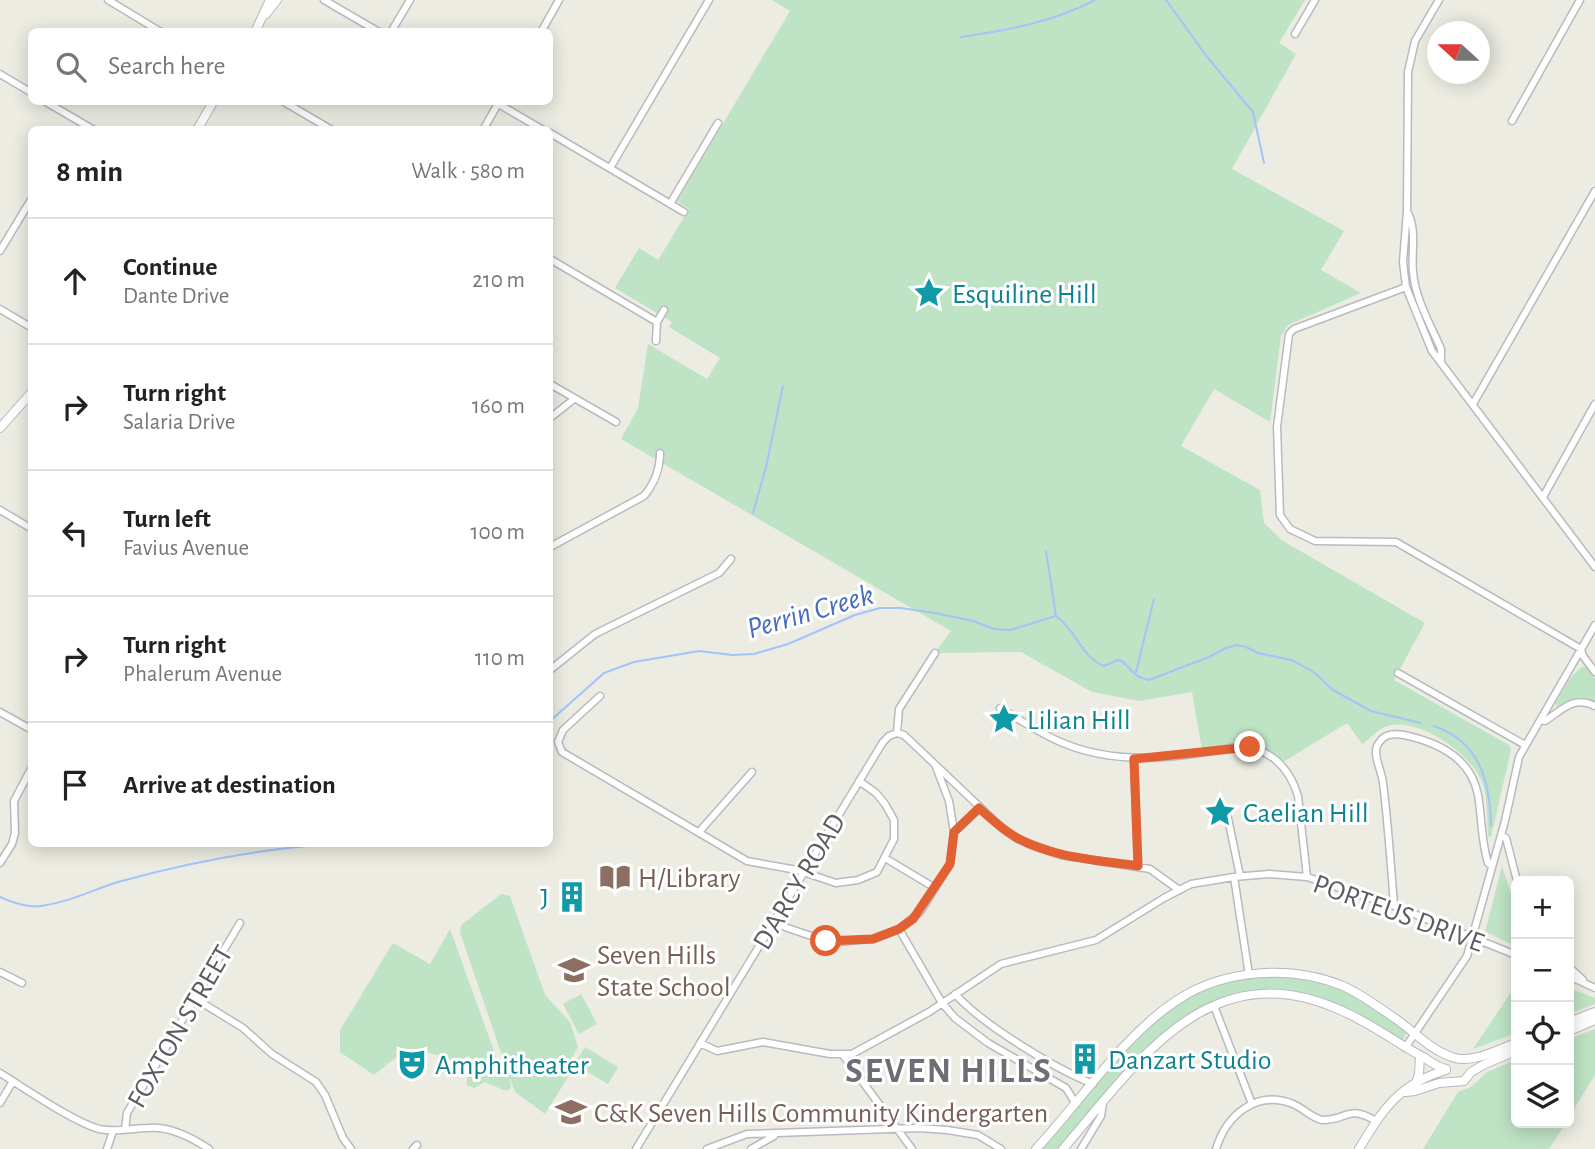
<!DOCTYPE html>
<meta charset="utf-8">
<style>
body{margin:0;font-family:"Alegreya Sans",sans-serif;background:#f2f2f2;color:#222}
.controls{position:absolute;right:21px;bottom:21px;display:grid;overflow:hidden;border-radius:10px;box-shadow:0 4px 18px #0003}
.controls button{width:63px;height:63px;display:grid;place-items:center;padding:0;border:0;border-bottom:2px solid #e0e0e0;background:#fff;color:#222;font:35px sans-serif}
.compass{position:absolute;left:1427px;top:21px;width:63px;height:63px;border-radius:50%;background:#fff;box-shadow:0 4px 18px #0003;rotate:291deg}
.stop{position:absolute;width:21px;height:21px;margin:-16px;border:5px solid #e26032;border-radius:50%;background:#fff}
.stop.end{background:#e26032;border-color:#fff;box-shadow:0 2px 7px #0008}
.list{margin:0;padding:0;list-style:none}
h2{display:flex;justify-content:space-between;align-items:center;height:91px;margin:0;padding:0 28px;font-size:30px}
h2 small{font-size:23px;font-weight:400;color:#767676}
.list li{display:grid;grid-template-columns:46px 1fr auto;gap:21px;align-items:center;box-sizing:border-box;height:126px;padding:0 28px;border-top:2px solid #e0e0e0}
.list b{display:block;font-size:26px;white-space:nowrap}
.list p{margin:0;font-size:23px;white-space:nowrap;color:#767676}
.list em{font-size:23px;font-style:normal;color:#767676}
.icon{flex:none;width:38px;height:38px;fill:none;stroke:currentColor;stroke-width:2;stroke-linecap:round;stroke-linejoin:round}
.map{position:relative;flex:none;width:1595px;height:1149px;overflow:hidden}
.search{position:absolute;background:#fff;box-shadow:0 4px 18px #0003;left:28px;top:28px;width:525px;height:77px;display:flex;align-items:center;gap:18px;box-sizing:border-box;padding:0 24px;border-radius:10px;color:#767676;font-size:26px}
.panel{position:absolute;background:#fff;box-shadow:0 4px 18px #0003;left:28px;top:126px;width:525px;height:721px;border-radius:10px}
.map>svg:first-child{display:block}
.green{fill:#bfe3c5}
.lines{fill:none;stroke-linecap:round;stroke-linejoin:round}
.stream{stroke:#a3c4fb;stroke-width:2}
.street-casing{stroke:#b9bac0;stroke-width:9}
.secondary-casing{stroke:#b7b9c0;stroke-width:10}
.street{stroke:#fff;stroke-width:6}
.secondary{stroke:#fff;stroke-width:8}
.route{stroke:#e26032;stroke-width:9}
.labels{text-anchor:middle;stroke-width:6;stroke-linejoin:round;paint-order:stroke}
.culture-label{font-size:28px;fill:#0d838f;stroke:#fff;text-anchor:start}
.education-label{font-size:28px;fill:#785e54;stroke:#fff;text-anchor:start}
.street-label{font-size:28px;fill:#5a5c62;stroke:#fff}
.water-label{font-size:30px;font-style:italic;fill:#476bbd;stroke:#fff}
.district-label{font-size:35px;font-weight:bold;letter-spacing:2px;fill:#6b6e74;stroke:#fff}
</style>
<div class="map">
<svg width="1595" height="1149" viewBox="0 0 1595 1149">
<rect width="100%" height="100%" fill="#ecece2"/>
<path class="green" d="M772 0H1305L1279 43 1296 54 1232 169 1344 231 1321 270 1361 293 1288 325 1281 336 1270 422 1214 389 1181 446 1260 490 1264 523 1283 541 1425 623 1394 680 1509 745 1511 750 1491 837 1488 836C1487 819 1488 798 1482 782 1471 754 1419 717 1388 726 1378 728 1371 739 1362 744L1347 723 1283 762C1246 736 1244 741 1202 750L1192 692 1139 701 1092 692 1021 652 935 653 951 631 621 439 638 408 648 344 707 379 720 358 669 327 672 322 615 288 639 248 658 260 689 209 677 201 790 11Z
M1582 667H1588L1595 679V702L1580 697 1558 707 1555 704C1562 692 1570 675 1582 667Z
M1502 866 1516 909V946L1485 932Z
M501 894 510 896 545 995 570 1022 578 1047 571 1059 573 1069 545 1114 515 1092 510 1078 511 1088 506 1091 485 1082 474 1088 467 1085V1075L474 1061 468 1056 453 1063C437 1051 410 1047 393 1060 386 1064 381 1070 374 1075L340 1052V1030L393 943 430 964 450 929 499 1065 509 1076 460 932 461 925Z
M1271 976 1315 980 1350 992 1408 1031 1402 1041 1340 1006 1302 994 1291 992 1206 1006 1180 1020 1147 1049 1060 1149H1039L1147 1025 1182 999 1225 981Z
M1516 985V1033L1473 1049Z
M1569 988 1595 998V1004L1569 1014Z
M581 994 597 1024 579 1034 563 1004Z
M1595 1029V1075L1569 1117V1039Z
M585 1047 618 1067 608 1084 574 1064Z
M1516 1060V1123H1566L1549 1149H1423L1458 1092 1471 1087 1487 1072Z"/>
<g class="lines">
<path class="stream" d="M1166 0 1208 58 1253 112 1264 163
M961 37C1008 30 1053 22 1095 0
M753 513 766 467 783 386
M1046 551 1056 616
M1136 672 1154 599
M550 721 604 673 634 662 699 651 732 655 754 654 788 644 855 615 880 608H901L935 613 973 621 994 629 1010 630 1056 616C1077 631 1081 657 1104 666L1118 660 1122 661 1137 676 1149 680 1209 657 1226 648 1237 645 1246 647 1258 653 1292 660 1315 673 1333 690 1371 711 1421 723
M1434 726C1480 742 1490 781 1491 826
M0 897C13 903 28 908 41 906 70 902 92 890 118 882 187 863 260 849 330 844"/>
<defs>
<path id="street" d="M108 0 161 32
M324 0 379 32
M1439 0 1415 41 1408 72 1407 211 1403 262 1406 287 1432 351 1595 567
M391 32 410 0
M541 32 559 0
M1295 34 1315 0
M0 74 32 93
M46 102 94 130
M284 102 332 130
M495 102 543 130
M1512 121 1580 0
M483 130 499 102
M550 133 684 212
M610 168 709 0
M670 204 718 123
M1408 213C1417 231 1411 252 1413 272 1415 298 1431 326 1441 349V360
M0 251 32 198
M550 259 657 322
M1406 287 1294 329 1289 334 1277 427 1280 515 1290 529 1315 541 1396 542 1581 649 1583 656 1595 672
M0 309 32 328
M656 341 657 322 664 310
M550 384 616 422
M1473 404 1595 191
M550 418 574 399
M1543 497 1595 404
M0 510 32 529
M550 547 644 496C654 484 660 468 660 453
M550 670 595 634 719 573 731 559
M1398 673 1525 745
M600 696 563 730 558 742 562 752 747 861 797 870 836 883 858 880 877 872 894 839V820L885 804 876 793 859 781
M1000 708C1018 719 1037 731 1056 740 1114 767 1176 758 1236 747 1268 746 1289 766 1298 796L1307 877
M0 712 32 730
M1541 720 1545 721C1562 710 1574 695 1595 706
M897 733 904 735 1002 828 1020 840 1061 855 1150 869 1179 890
M897 733 899 709 935 653
M1134 759 1138 866
M936 767 949 801 954 832
M1226 809 1240 876
M699 832 752 772
M1501 835 1506 838 1517 881
M885 858 935 888
M0 863 12 844 15 833 14 801 32 767
M1234 877 1249 975
M1394 906C1391 865 1388 823 1383 783 1382 772 1373 756 1377 746 1383 734 1392 733 1404 735 1437 742 1471 757 1478 795 1482 818 1481 841 1488 863L1492 866
M773 923 826 941 836 942 873 939 899 929 920 912 950 864 954 832 980 808
M899 929 942 1003 955 1018 988 1043 1066 1088 1076 1104
M1569 967 1583 980
M0 972 22 983
M1569 976 1595 988
M955 994C983 1025 1054 1068 1093 1084
M196 999 243 1028 272 1054 316 1082 325 1095 343 1138 351 1149
M1214 1006 1252 1104
M700 1043 717 1051 763 1042 830 1054H852L929 1012 1001 964 1096 940 1164 898 1191 884 1234 877 1269 874 1307 877 1394 906 1516 955
M1405 1048 1467 956 1505 821 1519 757 1595 625
M843 1055 912 1149
M0 1073C26 1089 72 1121 99 1129 116 1133 132 1128 148 1128 170 1126 191 1137 209 1149
M0 1103 13 1081
M125 1130 127 1113 240 923
M107 1149 113 1131
M413 1149 417 1145
M636 1149 883 742 889 736 897 733
M707 1149 747 1134 918 1128 947 1130 978 1135 1001 1149
M751 1149 774 1136
M1081 1149 1101 1116 1103 1103
M1216 1149C1226 1116 1256 1089 1293 1104 1303 1108 1310 1117 1322 1120 1349 1120 1347 1104 1376 1121"/>
<path id="secondary" d="M266 14 277 0
M255 32 270 0
M197 130 213 102
M0 428 32 392
M1569 1022 1595 1012
M1569 1031 1595 1020
M1416 1084 1419 1074 1420 1056
M1406 1092 1415 1091 1439 1083 1464 1081 1471 1072 1485 1064 1516 1051
M1036 1149C1080 1102 1125 1033 1179 999 1225 969 1292 965 1343 986 1361 994 1377 1006 1393 1017 1413 1030 1432 1052 1455 1058 1474 1063 1499 1049 1516 1043
M1063 1149C1137 1063 1209 951 1340 1010 1369 1022 1395 1042 1423 1057 1431 1062 1437 1067 1446 1069
M1359 1149C1383 1109 1399 1084 1446 1070"/>
</defs>
<use href="#street" class="street-casing"/>
<use href="#secondary" class="secondary-casing"/>
<use href="#street" class="street"/>
<use href="#secondary" class="secondary"/>
</g>
<g class="lines">
<path class="route" d="M826 941 873 939 899 929 913 919 950 864 954 832 979 808C991 819 1003 830 1017 838 1053 858 1098 860 1138 866L1134 759 1250 747"/>
</g>
<defs>
<symbol id="sight-bare" viewBox="-9 -9 18 18"><path d="M0-6L1.8-2.2L6-1.7L2.9 1.2L3.7 5.4L0 3.3L-3.7 5.4L-2.9 1.2L-6-1.7L-1.8-2.2Z" fill="#0f9aa8" stroke="#fff" stroke-width="2.5" paint-order="stroke"/></symbol>
<symbol id="library-bare" viewBox="-9 -9 18 18"><path d="M-6-4Q-3-5.5-.7-3.5V5Q-3 3-6 4ZM6-4Q3-5.5 .7-3.5V5Q3 3 6 4Z" fill="#8d6e63" stroke="#fff" stroke-width="2.5" paint-order="stroke"/></symbol>
<symbol id="building-bare" viewBox="-9 -9 18 18"><path d="M-4-6H4V6H1V3H-1V6H-4ZM-2.5-4.3h1.7v1.8h-1.7ZM.8-4.3h1.7v1.8H.8ZM-2.5-1h1.7V.8h-1.7ZM.8-1h1.7V.8H.8Z" fill="#0f9aa8" stroke="#fff" stroke-width="2.5" paint-order="stroke"/></symbol>
<symbol id="school-bare" viewBox="-9 -9 18 18"><path d="M0-5L7-2L0 1L-7-2ZM-4 1L0 2.5L4 1V4Q0 6-4 4Z" fill="#8d6e63" stroke="#fff" stroke-width="2.5" paint-order="stroke"/></symbol>
<symbol id="theatre-bare" viewBox="-9 -9 18 18"><path d="M-5-5.5Q0-4 5-5.5V0Q5 5 0 6Q-5 5-5 0ZM-3.3-2.5H-1v1.5H-3.3ZM1-2.5H3.3v1.5H1ZM-2.8 1Q0 5.5 2.8 1Z" fill="#0f9aa8" stroke="#fff" stroke-width="2.5" paint-order="stroke"/></symbol>
</defs>
<g fill-rule="evenodd">
<use href="#sight-bare" x="907" y="271" width="44" height="44"/>
<use href="#sight-bare" x="982" y="697" width="44" height="44"/>
<use href="#sight-bare" x="1198" y="790" width="44" height="44"/>
<use href="#library-bare" x="593" y="855" width="44" height="44"/>
<use href="#building-bare" x="550" y="875" width="44" height="44"/>
<use href="#school-bare" x="552" y="948" width="44" height="44"/>
<use href="#building-bare" x="1063" y="1037" width="44" height="44"/>
<use href="#theatre-bare" x="390" y="1042" width="44" height="44"/>
<use href="#school-bare" x="549" y="1090" width="44" height="44"/>
</g>
<g class="labels">
<g class="culture-label">
<text x="952" y="303">Esquiline Hill</text>
<text x="1027" y="729">Lilian Hill</text>
<text x="1243" y="822">Caelian Hill</text>
<text x="549" y="907" text-anchor="end">J</text>
<text x="1108" y="1069">Danzart Studio</text>
<text x="435" y="1074">Amphitheater</text>
</g>
<g class="education-label">
<text x="638" y="887">H/Library</text>
<text x="597" y="964">Seven Hills<tspan x="597" dy="32">State School</tspan></text>
<text x="594" y="1122">C&amp;K Seven Hills Community Kindergarten</text>
</g>
<g class="street-label">
<text transform="translate(798 881) rotate(-59)" y="10">D'ARCY ROAD</text>
<text transform="translate(1399 912) rotate(20)" y="10">PORTEUS DRIVE</text>
<text transform="translate(179 1026) rotate(-60)" y="10">FOXTON STREET</text>
</g>
<g class="water-label">
<text transform="translate(810 611) rotate(-16)" y="10">Perrin Creek</text>
</g>
<g class="district-label">
<text x="949" y="1082">SEVEN HILLS</text>
</g>
</g>
</svg>
<div class="controls">
<button>+</button>
<button>−</button>
<button><svg class="icon" aria-label="locate" viewBox="0 0 24 24"><circle cx="12" cy="12" r="6"/><path d="M12 2v4M12 18v4M2 12h4M18 12h4"/></svg></button>
<button><svg class="icon" aria-label="layers" viewBox="0 0 24 24"><path d="M12 4l9 5-9 5-9-5zM3 14l9 5 9-5"/></svg></button>
</div>
<svg class="compass" viewBox="-18 -18 36 36"><path d="M0-13l5 13h-10z" fill="#e53935"/><path d="M0 13l5-13h-10z" fill="#767676"/></svg>
<div class="stop" style="left:826px;top:941px"></div>
<div class="stop end" style="left:1250px;top:747px"></div>
<div class="search"><svg class="icon" aria-label="search" viewBox="0 0 24 24"><circle cx="10" cy="10" r="6"/><path d="M15 15l6 6"/></svg>Search here</div>
<section class="panel">
<h2>8 min<small>Walk · 580 m</small></h2>
<ul class="list">
<li><svg class="icon" aria-label="ahead" viewBox="0 0 24 24"><path d="M12 20V5M6 11l6-6 6 6"/></svg><div><b>Continue</b><p>Dante Drive</p></div><em>210 m</em></li>
<li><svg class="icon" aria-label="right" viewBox="0 0 24 24"><path d="M7 20v-9h11M14 6l5 5-5 5"/></svg><div><b>Turn right</b><p>Salaria Drive</p></div><em>160 m</em></li>
<li><svg class="icon" aria-label="left" viewBox="0 0 24 24"><path d="M17 20v-9H6M10 6l-5 5 5 5"/></svg><div><b>Turn left</b><p>Favius Avenue</p></div><em>100 m</em></li>
<li><svg class="icon" aria-label="right" viewBox="0 0 24 24"><path d="M7 20v-9h11M14 6l5 5-5 5"/></svg><div><b>Turn right</b><p>Phalerum Avenue</p></div><em>110 m</em></li>
<li><svg class="icon" aria-label="arrive" viewBox="0 0 24 24"><path d="M6 21V4h12l-3 4 3 4H6"/></svg><div><b>Arrive at destination</b></div></li>
</ul>
</section>
</div>
